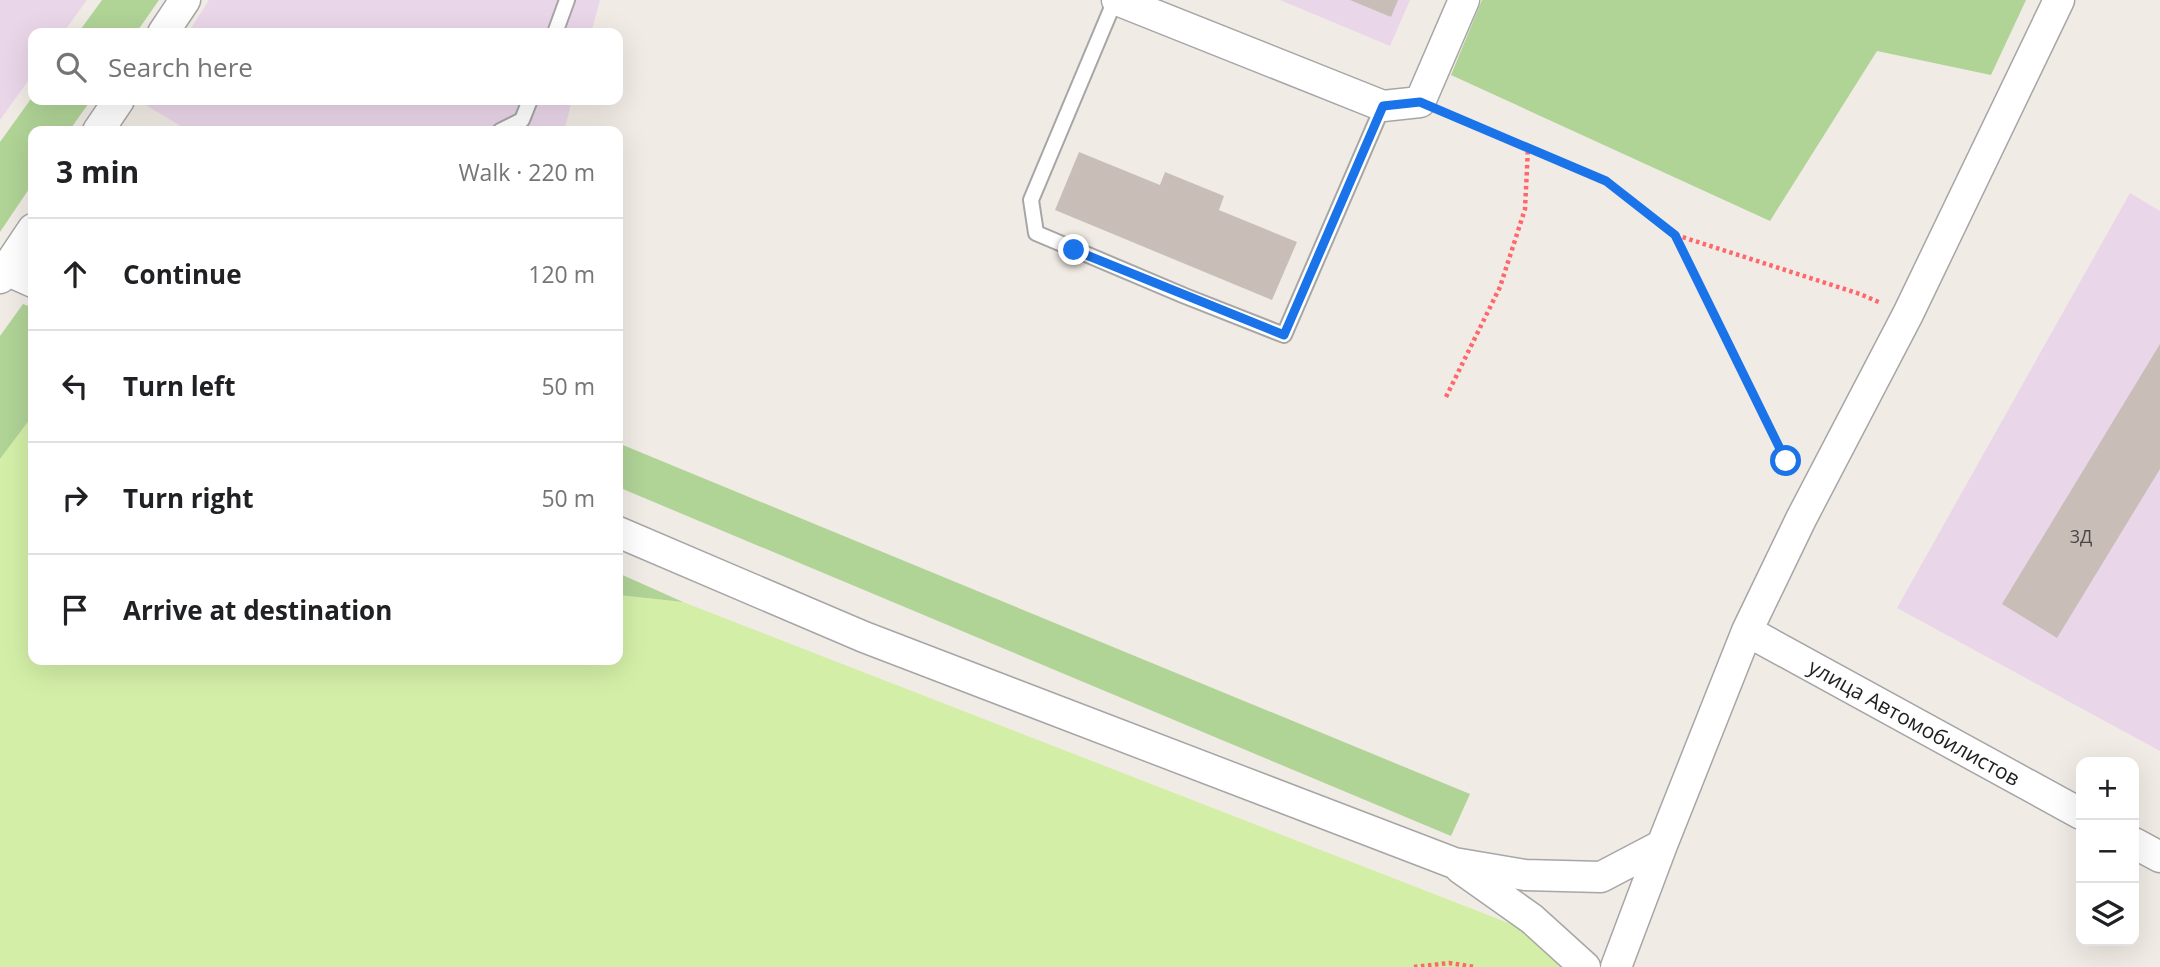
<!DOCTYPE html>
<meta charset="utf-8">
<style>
body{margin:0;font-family:"Open Sans",sans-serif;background:#f6f6f6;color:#202124}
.controls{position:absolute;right:21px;bottom:21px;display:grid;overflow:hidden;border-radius:14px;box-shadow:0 7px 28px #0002}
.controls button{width:63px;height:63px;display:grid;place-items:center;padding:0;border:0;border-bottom:2px solid #e0e0e0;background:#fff;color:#202124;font:35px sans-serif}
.stop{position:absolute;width:21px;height:21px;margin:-16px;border:5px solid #1a73e8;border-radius:50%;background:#fff}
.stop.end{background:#1a73e8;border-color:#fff;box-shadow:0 2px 7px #0008}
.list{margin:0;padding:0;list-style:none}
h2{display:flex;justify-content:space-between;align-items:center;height:91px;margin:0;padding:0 28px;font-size:30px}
h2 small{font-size:23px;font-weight:400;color:#757577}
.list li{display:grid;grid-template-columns:46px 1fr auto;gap:21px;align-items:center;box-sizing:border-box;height:112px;padding:0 28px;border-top:2px solid #e0e0e0}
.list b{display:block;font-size:26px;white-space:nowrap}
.list em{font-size:23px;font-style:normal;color:#757577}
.icon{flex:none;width:38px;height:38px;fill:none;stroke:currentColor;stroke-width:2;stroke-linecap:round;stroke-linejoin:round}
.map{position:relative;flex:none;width:2160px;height:967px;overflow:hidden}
.search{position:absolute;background:#fff;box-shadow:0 7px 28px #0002;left:28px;top:28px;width:595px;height:77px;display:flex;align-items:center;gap:18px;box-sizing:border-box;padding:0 24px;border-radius:14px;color:#757577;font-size:26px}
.panel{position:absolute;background:#fff;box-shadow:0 7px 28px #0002;left:28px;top:126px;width:595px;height:539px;border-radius:14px}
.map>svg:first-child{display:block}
.industrial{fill:#ead6e9}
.grass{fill:#d3efa7}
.forest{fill:#b0d396}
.building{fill:#c9bdb7}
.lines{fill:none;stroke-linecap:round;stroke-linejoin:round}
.lane-casing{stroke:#a6a6a6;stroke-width:18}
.street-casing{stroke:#a6a6a6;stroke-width:33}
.path{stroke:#ff676a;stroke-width:4.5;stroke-dasharray:3.5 3.5;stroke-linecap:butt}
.lane{stroke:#fff;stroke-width:14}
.street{stroke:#fff;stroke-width:30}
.route{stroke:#1a73e8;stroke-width:9}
.labels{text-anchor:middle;stroke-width:5;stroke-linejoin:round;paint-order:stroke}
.number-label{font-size:18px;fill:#4a4645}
.street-label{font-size:21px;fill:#1f1f1f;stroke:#fff}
</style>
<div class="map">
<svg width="2160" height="967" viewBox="0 0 2160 967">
<rect width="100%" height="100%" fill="#f1ebe5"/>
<path class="industrial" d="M0 0H87L63 33H33V74L0 120Z
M209 0H600L591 33H188Z
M1280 0H1410L1390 46Z
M146 100H572L564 131H189L144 104Z
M2130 193 2160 211V751L1897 608Z"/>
<path class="grass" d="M33 415V660H618V595L683 602 1586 953 1581 967H0V459Z"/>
<path class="forest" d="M102 0H159L136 33H78Z
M1482 0H2026L1991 75 1877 51 1770 221 1451 75Z
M33 96V100H91L69 131H33V183L0 232V142Z
M23 304 33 308V415L0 459V336Z
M618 443 1470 794 1451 836 618 487Z
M618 573 683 602 618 595Z"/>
<path class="building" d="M1350 0H1398L1391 17Z
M1079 152 1160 185 1165 172 1224 196 1219 210 1297 242 1272 300 1055 210Z
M2160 344V469L2057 638 2002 604Z"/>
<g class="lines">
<defs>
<path id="lane" d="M1115 0 1031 200 1036 233 1185 296 1284 335 1383 106
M555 33 567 0
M500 131 522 120 530 100"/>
<path id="street" d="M1117 0 1383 106 1420 102 1464 0
M163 33 185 0
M98 131 119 100
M6 270 33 282
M0 278 33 229
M618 532 864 637 1454 863 1525 875 1601 877 1662 845
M1747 631 2081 814
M2134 843 2160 857
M1460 868 1532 919 1585 967
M1616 967 1662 845 1747 631 1801 519 1908 314 2059 0"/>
</defs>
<use href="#lane" class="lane-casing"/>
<use href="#street" class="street-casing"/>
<path class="path" d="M1446 113 1606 181 1675 235 1786 461 1789 475
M1676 235 1860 294 1881 303
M1446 397 1500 287 1525 209 1528 148
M1414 967 1449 963 1475 967"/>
<use href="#lane" class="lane"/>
<use href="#street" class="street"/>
</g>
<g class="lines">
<path class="route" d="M1074 250 1284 335 1383 106 1420 102 1606 181 1675 235 1786 461"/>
</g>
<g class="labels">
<g class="number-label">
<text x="2081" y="543">3Д</text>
</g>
<g class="street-label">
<text transform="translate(1914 723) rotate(29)" y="7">улица Автомобилистов</text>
</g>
</g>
</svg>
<div class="controls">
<button>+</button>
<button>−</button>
<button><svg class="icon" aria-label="layers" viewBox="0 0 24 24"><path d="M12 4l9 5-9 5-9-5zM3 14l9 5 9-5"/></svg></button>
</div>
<div class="stop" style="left:1786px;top:461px"></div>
<div class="stop end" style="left:1074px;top:250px"></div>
<div class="search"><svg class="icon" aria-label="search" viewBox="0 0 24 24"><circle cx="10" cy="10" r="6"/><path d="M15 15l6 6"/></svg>Search here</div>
<section class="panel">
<h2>3 min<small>Walk · 220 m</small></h2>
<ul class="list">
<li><svg class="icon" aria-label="ahead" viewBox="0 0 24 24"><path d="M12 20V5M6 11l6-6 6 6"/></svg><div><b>Continue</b></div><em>120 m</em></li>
<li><svg class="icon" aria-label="left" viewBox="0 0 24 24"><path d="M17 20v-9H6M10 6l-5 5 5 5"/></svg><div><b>Turn left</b></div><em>50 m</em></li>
<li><svg class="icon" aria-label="right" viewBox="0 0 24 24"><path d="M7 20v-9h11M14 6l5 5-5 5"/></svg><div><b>Turn right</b></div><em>50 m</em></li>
<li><svg class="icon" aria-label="arrive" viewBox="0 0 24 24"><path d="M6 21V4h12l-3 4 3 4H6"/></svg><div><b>Arrive at destination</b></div></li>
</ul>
</section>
</div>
